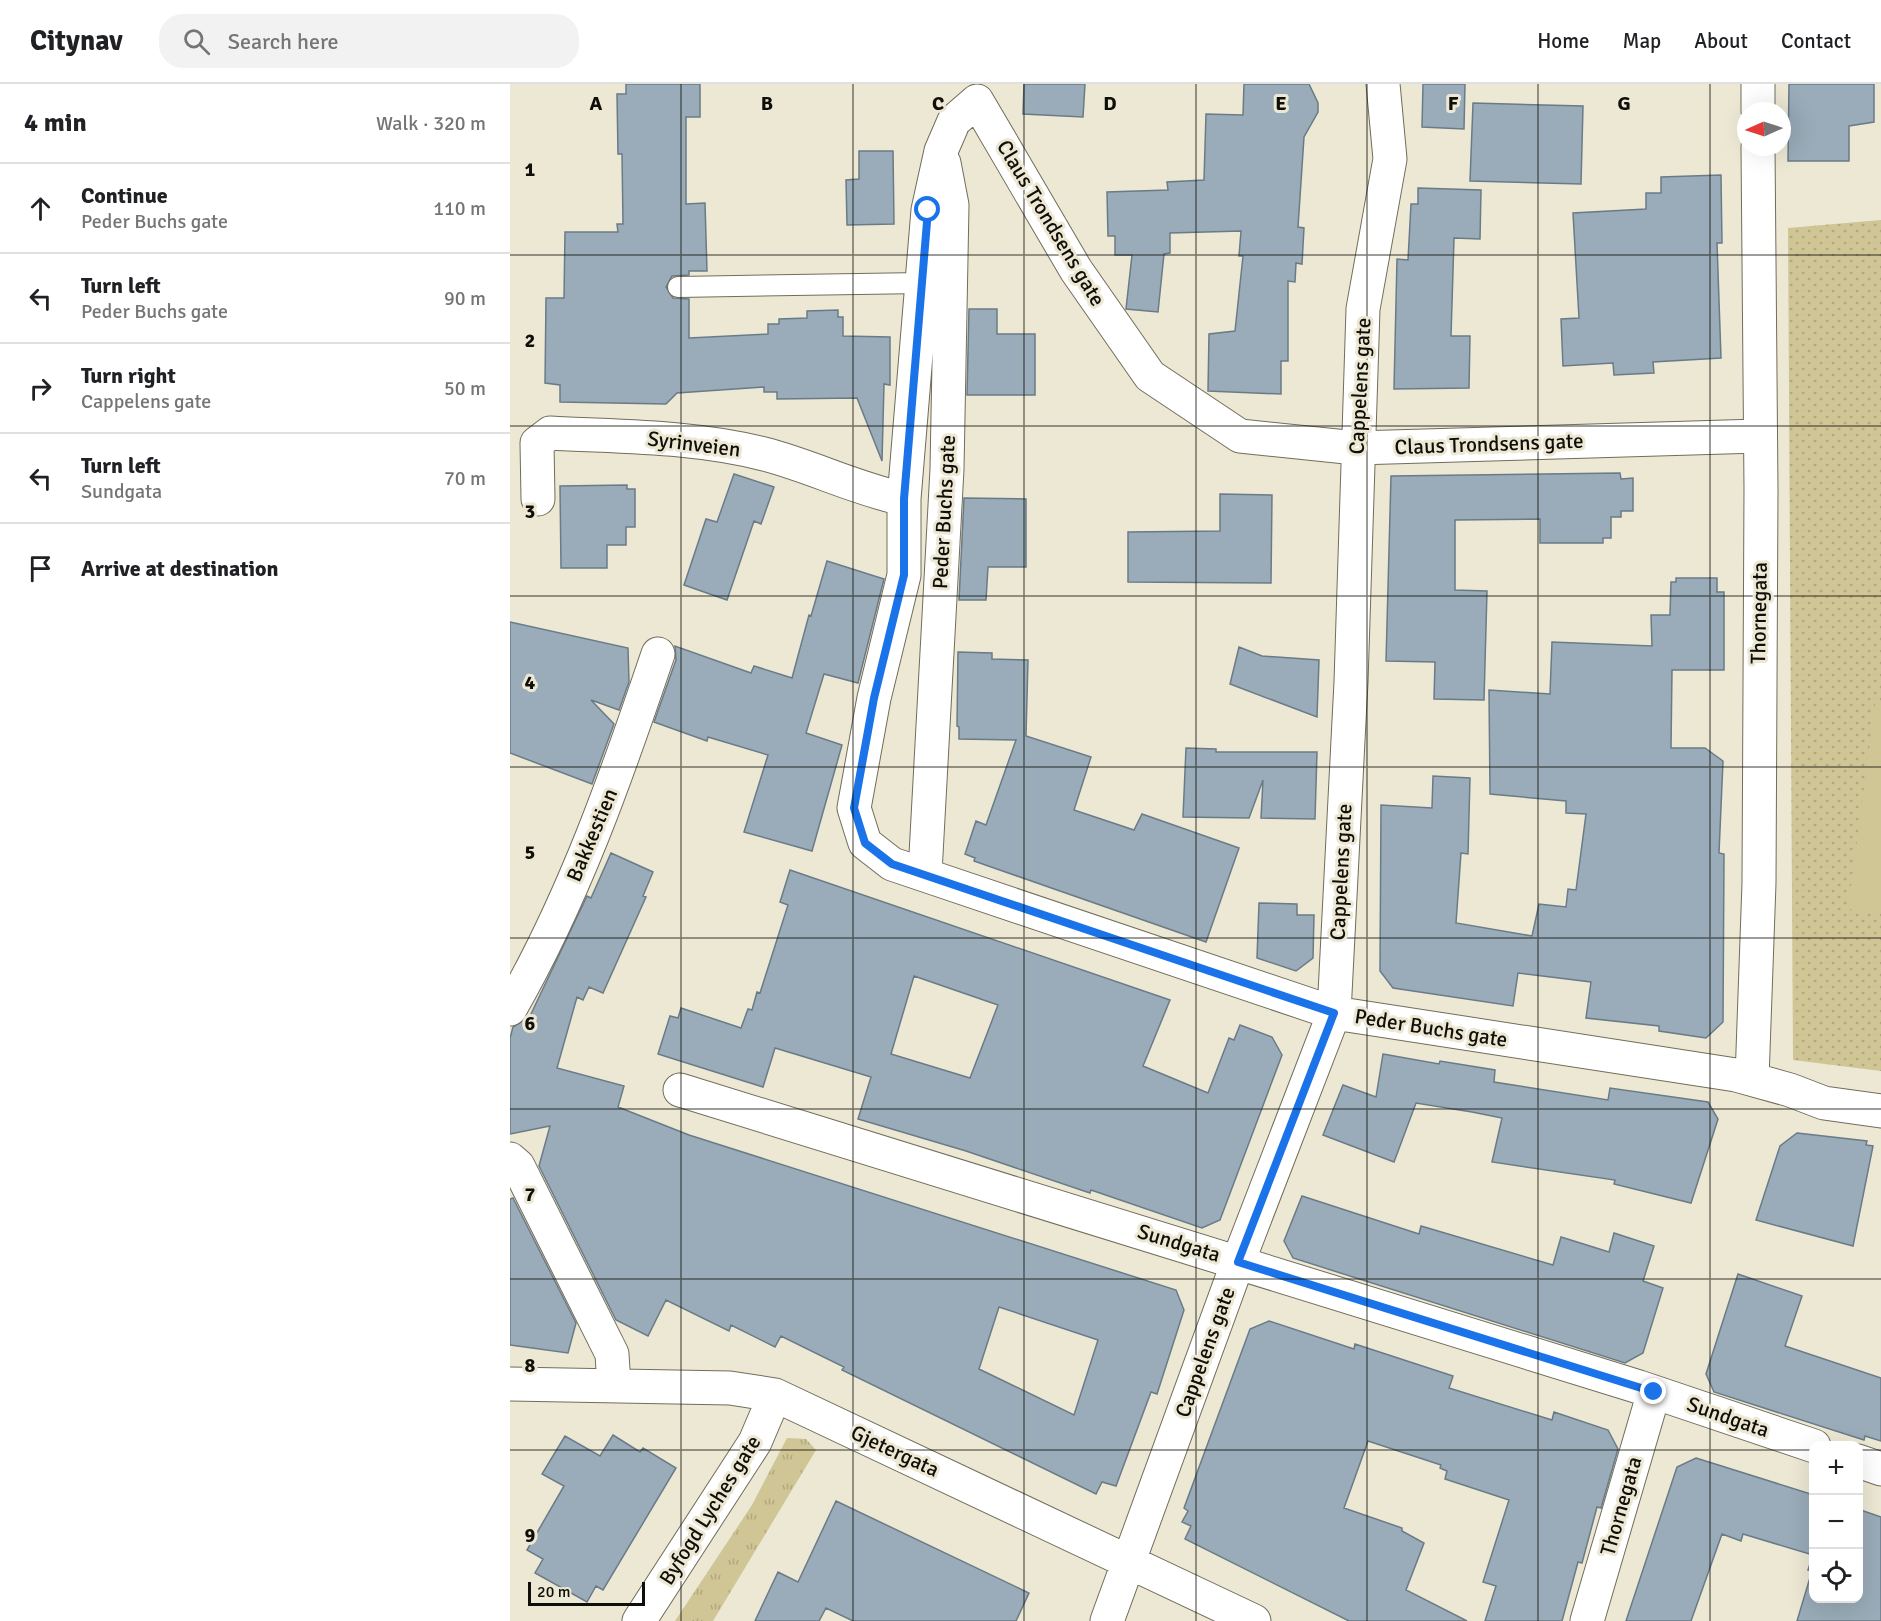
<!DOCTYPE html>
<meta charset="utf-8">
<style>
body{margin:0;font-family:Signika,sans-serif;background:#f2f2f2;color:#202124}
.controls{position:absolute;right:18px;bottom:18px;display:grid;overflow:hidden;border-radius:12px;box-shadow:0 6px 24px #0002}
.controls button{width:54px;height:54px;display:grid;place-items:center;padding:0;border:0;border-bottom:2px solid #e0e0e0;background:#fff;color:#202124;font:30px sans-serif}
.compass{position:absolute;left:1227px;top:18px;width:54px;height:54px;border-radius:50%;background:#fff;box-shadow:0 6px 24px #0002;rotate:267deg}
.scale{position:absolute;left:18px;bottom:15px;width:117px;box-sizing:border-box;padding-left:6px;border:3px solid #100e08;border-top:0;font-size:16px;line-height:21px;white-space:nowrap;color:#100e08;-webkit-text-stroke:4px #ece8d4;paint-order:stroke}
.stop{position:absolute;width:18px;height:18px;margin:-14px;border:4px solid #1a73e8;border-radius:50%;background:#fff}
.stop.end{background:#1a73e8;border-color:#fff;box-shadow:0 2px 6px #0008}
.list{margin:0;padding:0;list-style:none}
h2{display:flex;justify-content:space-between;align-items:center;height:78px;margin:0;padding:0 24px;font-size:26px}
h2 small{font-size:20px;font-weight:400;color:#757577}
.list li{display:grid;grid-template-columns:39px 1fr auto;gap:18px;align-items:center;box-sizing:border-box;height:90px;padding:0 24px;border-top:2px solid #e0e0e0}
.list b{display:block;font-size:22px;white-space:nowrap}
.list p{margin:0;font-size:20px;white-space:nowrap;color:#757577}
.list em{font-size:20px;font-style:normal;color:#757577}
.icon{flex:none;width:33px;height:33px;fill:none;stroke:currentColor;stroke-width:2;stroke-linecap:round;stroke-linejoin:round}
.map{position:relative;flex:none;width:1371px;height:1537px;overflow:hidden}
header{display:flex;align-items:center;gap:36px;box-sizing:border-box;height:84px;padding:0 30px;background:#fff;border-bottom:2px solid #e0e0e0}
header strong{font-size:28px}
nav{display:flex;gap:33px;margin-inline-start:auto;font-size:21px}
.search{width:420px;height:54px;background:#f2f2f2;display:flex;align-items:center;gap:15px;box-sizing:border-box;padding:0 21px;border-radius:24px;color:#757577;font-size:22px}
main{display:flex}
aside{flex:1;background:#fff}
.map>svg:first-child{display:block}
.grass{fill:url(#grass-tufts)}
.park{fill:url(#park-dots)}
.garden{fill:#cfc595}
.building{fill:#9aacb9;stroke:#6a7b87;stroke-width:1.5;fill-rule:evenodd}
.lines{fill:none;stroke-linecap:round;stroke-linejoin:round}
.service-casing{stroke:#716d5b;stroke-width:22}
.minor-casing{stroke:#716d5b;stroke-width:35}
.service{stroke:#fff;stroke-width:20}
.minor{stroke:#fff;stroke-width:33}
.route{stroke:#1a73e8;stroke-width:8}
.grid{fill:none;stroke:#100e08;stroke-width:1.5;stroke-opacity:0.55}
.labels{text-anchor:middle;stroke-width:6;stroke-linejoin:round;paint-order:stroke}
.street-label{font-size:21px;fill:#100e08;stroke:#ece8d4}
.grid-label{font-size:20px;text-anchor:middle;font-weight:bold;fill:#100e08;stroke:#ece8d4;stroke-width:6;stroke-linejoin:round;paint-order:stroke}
</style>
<header>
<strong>Citynav</strong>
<div class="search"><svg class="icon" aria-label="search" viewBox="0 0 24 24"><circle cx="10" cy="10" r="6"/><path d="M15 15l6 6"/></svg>Search here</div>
<nav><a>Home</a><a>Map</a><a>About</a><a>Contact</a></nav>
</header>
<main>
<aside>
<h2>4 min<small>Walk · 320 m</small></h2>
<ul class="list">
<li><svg class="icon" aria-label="ahead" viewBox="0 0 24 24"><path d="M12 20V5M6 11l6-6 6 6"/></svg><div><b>Continue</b><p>Peder Buchs gate</p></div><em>110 m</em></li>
<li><svg class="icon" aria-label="left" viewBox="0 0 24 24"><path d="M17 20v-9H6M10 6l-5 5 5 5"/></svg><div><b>Turn left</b><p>Peder Buchs gate</p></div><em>90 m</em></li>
<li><svg class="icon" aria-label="right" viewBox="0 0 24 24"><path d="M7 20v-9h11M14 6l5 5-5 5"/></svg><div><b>Turn right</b><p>Cappelens gate</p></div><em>50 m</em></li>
<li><svg class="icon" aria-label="left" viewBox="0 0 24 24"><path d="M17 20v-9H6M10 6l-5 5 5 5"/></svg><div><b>Turn left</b><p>Sundgata</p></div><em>70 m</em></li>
<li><svg class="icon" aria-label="arrive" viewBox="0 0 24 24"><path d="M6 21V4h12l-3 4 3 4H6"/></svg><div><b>Arrive at destination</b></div></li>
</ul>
</aside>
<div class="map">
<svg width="1371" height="1537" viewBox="0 0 1371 1537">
<defs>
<pattern id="grass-tufts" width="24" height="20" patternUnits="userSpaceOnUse" patternTransform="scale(1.5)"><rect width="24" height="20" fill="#cfc595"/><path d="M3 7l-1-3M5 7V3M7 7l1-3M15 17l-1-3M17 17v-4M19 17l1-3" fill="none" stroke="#b1a87f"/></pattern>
<pattern id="park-dots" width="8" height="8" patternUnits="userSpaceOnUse" patternTransform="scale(1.5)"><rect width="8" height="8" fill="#cfc595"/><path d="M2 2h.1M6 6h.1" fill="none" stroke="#b1a87f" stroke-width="1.8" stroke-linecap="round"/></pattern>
</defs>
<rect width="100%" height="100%" fill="#ece8d4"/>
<path class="grass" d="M277 1354 296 1355 306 1366 203 1537H165L242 1421Z"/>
<path class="park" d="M1371 136V987L1283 976 1278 144Z"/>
<path class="garden" d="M1365 620 1371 621V829L1338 825Z"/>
<path class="building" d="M116 0H190V33H176V120L195 119 197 187H179V191L162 192 156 203 163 214 179 215V254L258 250V240H269V235L297 234V227L328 226V233H333V252L380 253V301L374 300 372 377 347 314 267 315V308H254V303L167 309 156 320 50 318V301L35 299 36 214H54L55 148H108L107 140H113L112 70H108L107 10H116Z
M514 0H575L573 33 513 30Z
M734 0H799L808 19V28L794 53 788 143 794 144 792 180 786 179 785 198 778 197V277H771V310L698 307 699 250 725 247 733 172H729L731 147 660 149V169L654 170 648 228 616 225 622 171H605V152H598L597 108 658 106 657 98 694 96 696 30 733 31Z
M913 0H955L954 45 912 43Z
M1279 0H1364V38L1339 42V77H1278Z
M963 19 1073 22 1071 100 960 97Z
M349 67H383L384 140 337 141 336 96 349 95Z
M1211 91 1212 159H1207L1211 274 1143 278 1144 289 1104 291 1103 279 1053 282 1051 235 1069 234 1063 129 1136 125V109H1151V93Z
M908 104 971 106 970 155 944 154 941 252H960L959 304 884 305 887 175 898 176 901 120H908Z
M459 225H487V250H525V311H457Z
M1110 389 1111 395 1123 394V427H1111V433H1101V454H1093V459H1030V435L945 436V506L977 507 974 616 924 615 925 578 876 577 881 392Z
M224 390 264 403 251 440 244 437 217 516 174 501 196 435 207 438Z
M117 401V405H125V443H116V461H97V484H51L50 402Z
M710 410 762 411 761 499 618 498V448L710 447Z
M454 414 516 415V483H478L476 516H449Z
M317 477 374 495 348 599 314 590 296 649 332 661 302 767 234 748 258 671 198 653 197 657 144 638 166 576 165 562 241 589 244 582 282 594 299 531 301 532Z
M1166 494H1207V508H1214V586H1162L1161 664H1195L1213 677 1209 769 1214 770 1213 938 1196 954 1149 947V942L1076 934 1081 898 1008 889 1003 922 883 904 870 887 871 721 922 724 923 692 960 694 958 770 951 769 946 839 1022 852 1029 820 1056 823 1058 805 1066 806 1076 730 1056 729V717L980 710 979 606 1040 610 1042 558 1142 562 1141 531H1160L1161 498H1166Z
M0 538 118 564 119 598 109 626 81 616 104 640 82 700 0 669Z
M729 563 752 572 809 576 807 633 720 600Z
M448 568 482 569V575L518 576 516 652 581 673 564 726 624 746 632 730 729 764 696 858 464 777 465 774 455 770 466 737 476 741 506 656 449 655V643L447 642Z
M676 664 706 665V668H807L805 735 751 734 753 696 739 734 673 733Z
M101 769 143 788 133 812 136 813 93 909 79 903 73 916 67 913 47 984 114 1002 108 1023 179 1051 666 1206 674 1226 647 1310 641 1308 606 1402 592 1398 586 1410 332 1286 334 1283 271 1252 265 1263 221 1241 219 1247 156 1216 138 1252 106 1236 29 1082 40 1042 0 1050V954L3 943 20 932 77 812 81 814ZM489 1223 588 1256 564 1331 469 1285Z
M280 786 660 916 633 982 698 1009 719 954 724 956 730 941 762 953 772 971 710 1136 692 1144 581 1106 580 1109 456 1067 348 1035 361 993 265 964 253 1003 148 970 160 932 168 934 171 924 231 944 238 925 242 926 247 908 250 909 278 821 270 818ZM404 892 488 921 460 994 381 970Z
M749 819 787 820V831H804L803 874 786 887 747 874Z
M873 970 929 980 930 977 985 986 984 998 1098 1016 1100 1004 1198 1018 1208 1035 1181 1119 1104 1100 1105 1096 982 1078 992 1034 962 1028 906 1019 884 1078 813 1051 833 1001 866 1013Z
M1287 1049 1357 1057 1356 1061 1363 1062 1343 1162 1246 1136 1270 1062Z
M792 1112 909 1150 911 1142 1043 1181 1051 1153 1099 1168 1104 1149 1144 1162 1133 1197 1153 1204 1133 1269 1115 1279 783 1174 774 1157Z
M3 1114 66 1239 58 1269 0 1261V1115Z
M1228 1190 1292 1212 1275 1262 1371 1294V1357L1355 1352 1354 1356 1204 1308 1196 1290Z
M759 1237 844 1265 845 1260 943 1292 939 1304 1042 1336 1044 1328 1098 1346 1108 1365 1091 1424 1087 1423 1072 1479 1068 1478 1052 1537H975L986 1502 973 1498 999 1416 935 1395 937 1387 930 1384 931 1381 858 1357 834 1424 892 1444V1447L914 1459 896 1506 957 1537H839L675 1455 681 1442 672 1438 678 1427 674 1424 740 1245Z
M103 1351 130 1368 133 1364 166 1384 93 1506 86 1502 77 1518 25 1489 33 1475 17 1466 54 1402 32 1390 55 1352 90 1372Z
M1186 1374 1304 1411V1515H1348V1425L1371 1433V1537H1287L1302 1487 1298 1486 1303 1471 1233 1450 1231 1457 1212 1450 1181 1537H1116L1167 1383Z
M326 1417 519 1509 506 1537H343L316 1524 309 1537H245L268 1488 288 1498Z"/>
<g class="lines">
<defs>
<path id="service" d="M168 203 412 199"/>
<path id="minor" d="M1248 0V27
M1249 352 846 364 730 352 640 292 566 186 467 17 444 37 431 67 418 126 394 415V491L364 614 344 724 355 759 382 780 824 929 1226 991 1280 1006 1314 1019 1371 1027
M28 415 27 359 40 349C111 353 184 352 254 370 301 382 346 405 394 415
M415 789 437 385 442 121 434 79
M0 925C64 814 107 691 148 570
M1242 995 1249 799 1251 405 1248 63
M170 1006 1129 1303 1304 1362
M0 1075 8 1082 102 1270 104 1302
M0 1300 220 1304 265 1311 744 1537
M1348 1377 1371 1385
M129 1537 245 1358 265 1311
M597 1537 728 1178 824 929 841 598 853 225 880 75 873 0
M1077 1537 1144 1308"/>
</defs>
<use href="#service" class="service-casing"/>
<use href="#minor" class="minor-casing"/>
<use href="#service" class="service"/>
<use href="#minor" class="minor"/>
</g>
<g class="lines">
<path class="route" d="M418 126 394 415V491L364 614 344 724 355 759 382 780 824 929 728 1178 1144 1308"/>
</g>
<path class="grid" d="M171 0V1537M343 0V1537M514 0V1537M686 0V1537M857 0V1537M1028 0V1537M1200 0V1537M0 171H1371M0 342H1371M0 512H1371M0 683H1371M0 854H1371M0 1025H1371M0 1195H1371M0 1366H1304M1348 1366H1371"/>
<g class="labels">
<g class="street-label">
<text transform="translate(541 139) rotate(59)" y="7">Claus Trondsens gate</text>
<text transform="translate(850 302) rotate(-87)" y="7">Cappelens gate</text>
<text transform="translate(184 360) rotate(7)" y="7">Syrinveien</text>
<text transform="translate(979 360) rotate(-2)" y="7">Claus Trondsens gate</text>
<text transform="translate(434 428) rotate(-87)" y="7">Peder Buchs gate</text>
<text transform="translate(1249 529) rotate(-89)" y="7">Thornegata</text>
<text transform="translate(82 751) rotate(-67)" y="7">Bakkestien</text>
<text transform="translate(831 788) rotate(-87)" y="7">Cappelens gate</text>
<text transform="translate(921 944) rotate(9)" y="7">Peder Buchs gate</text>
<text transform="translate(669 1159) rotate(17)" y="7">Sundgata</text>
<text transform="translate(695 1268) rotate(-70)" y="7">Cappelens gate</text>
<text transform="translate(1218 1333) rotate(19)" y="7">Sundgata</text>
<text transform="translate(385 1367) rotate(25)" y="7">Gjetergata</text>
<text transform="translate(1111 1422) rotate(-74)" y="7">Thornegata</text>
<text transform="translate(200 1426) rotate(-58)" y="7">Byfogd Lyches gate</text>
</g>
</g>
<g class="grid-label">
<text x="86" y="26">A</text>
<text x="257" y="26">B</text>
<text x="428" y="26">C</text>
<text x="600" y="26">D</text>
<text x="771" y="26">E</text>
<text x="943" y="26">F</text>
<text x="1114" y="26">G</text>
<text x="20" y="92">1</text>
<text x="20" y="263">2</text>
<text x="20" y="434">3</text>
<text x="20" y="605">4</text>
<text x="20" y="775">5</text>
<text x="20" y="946">6</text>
<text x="20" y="1117">7</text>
<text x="20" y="1288">8</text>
<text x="20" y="1458">9</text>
</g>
</svg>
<div class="controls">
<button>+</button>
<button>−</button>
<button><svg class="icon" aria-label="locate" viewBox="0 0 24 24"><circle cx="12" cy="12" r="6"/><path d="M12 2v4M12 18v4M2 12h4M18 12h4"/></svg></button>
</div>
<svg class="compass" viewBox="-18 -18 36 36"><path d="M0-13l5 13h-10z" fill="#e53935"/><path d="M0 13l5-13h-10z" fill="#757577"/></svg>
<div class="scale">20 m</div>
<div class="stop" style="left:418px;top:126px"></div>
<div class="stop end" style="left:1144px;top:1308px"></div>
</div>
</main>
